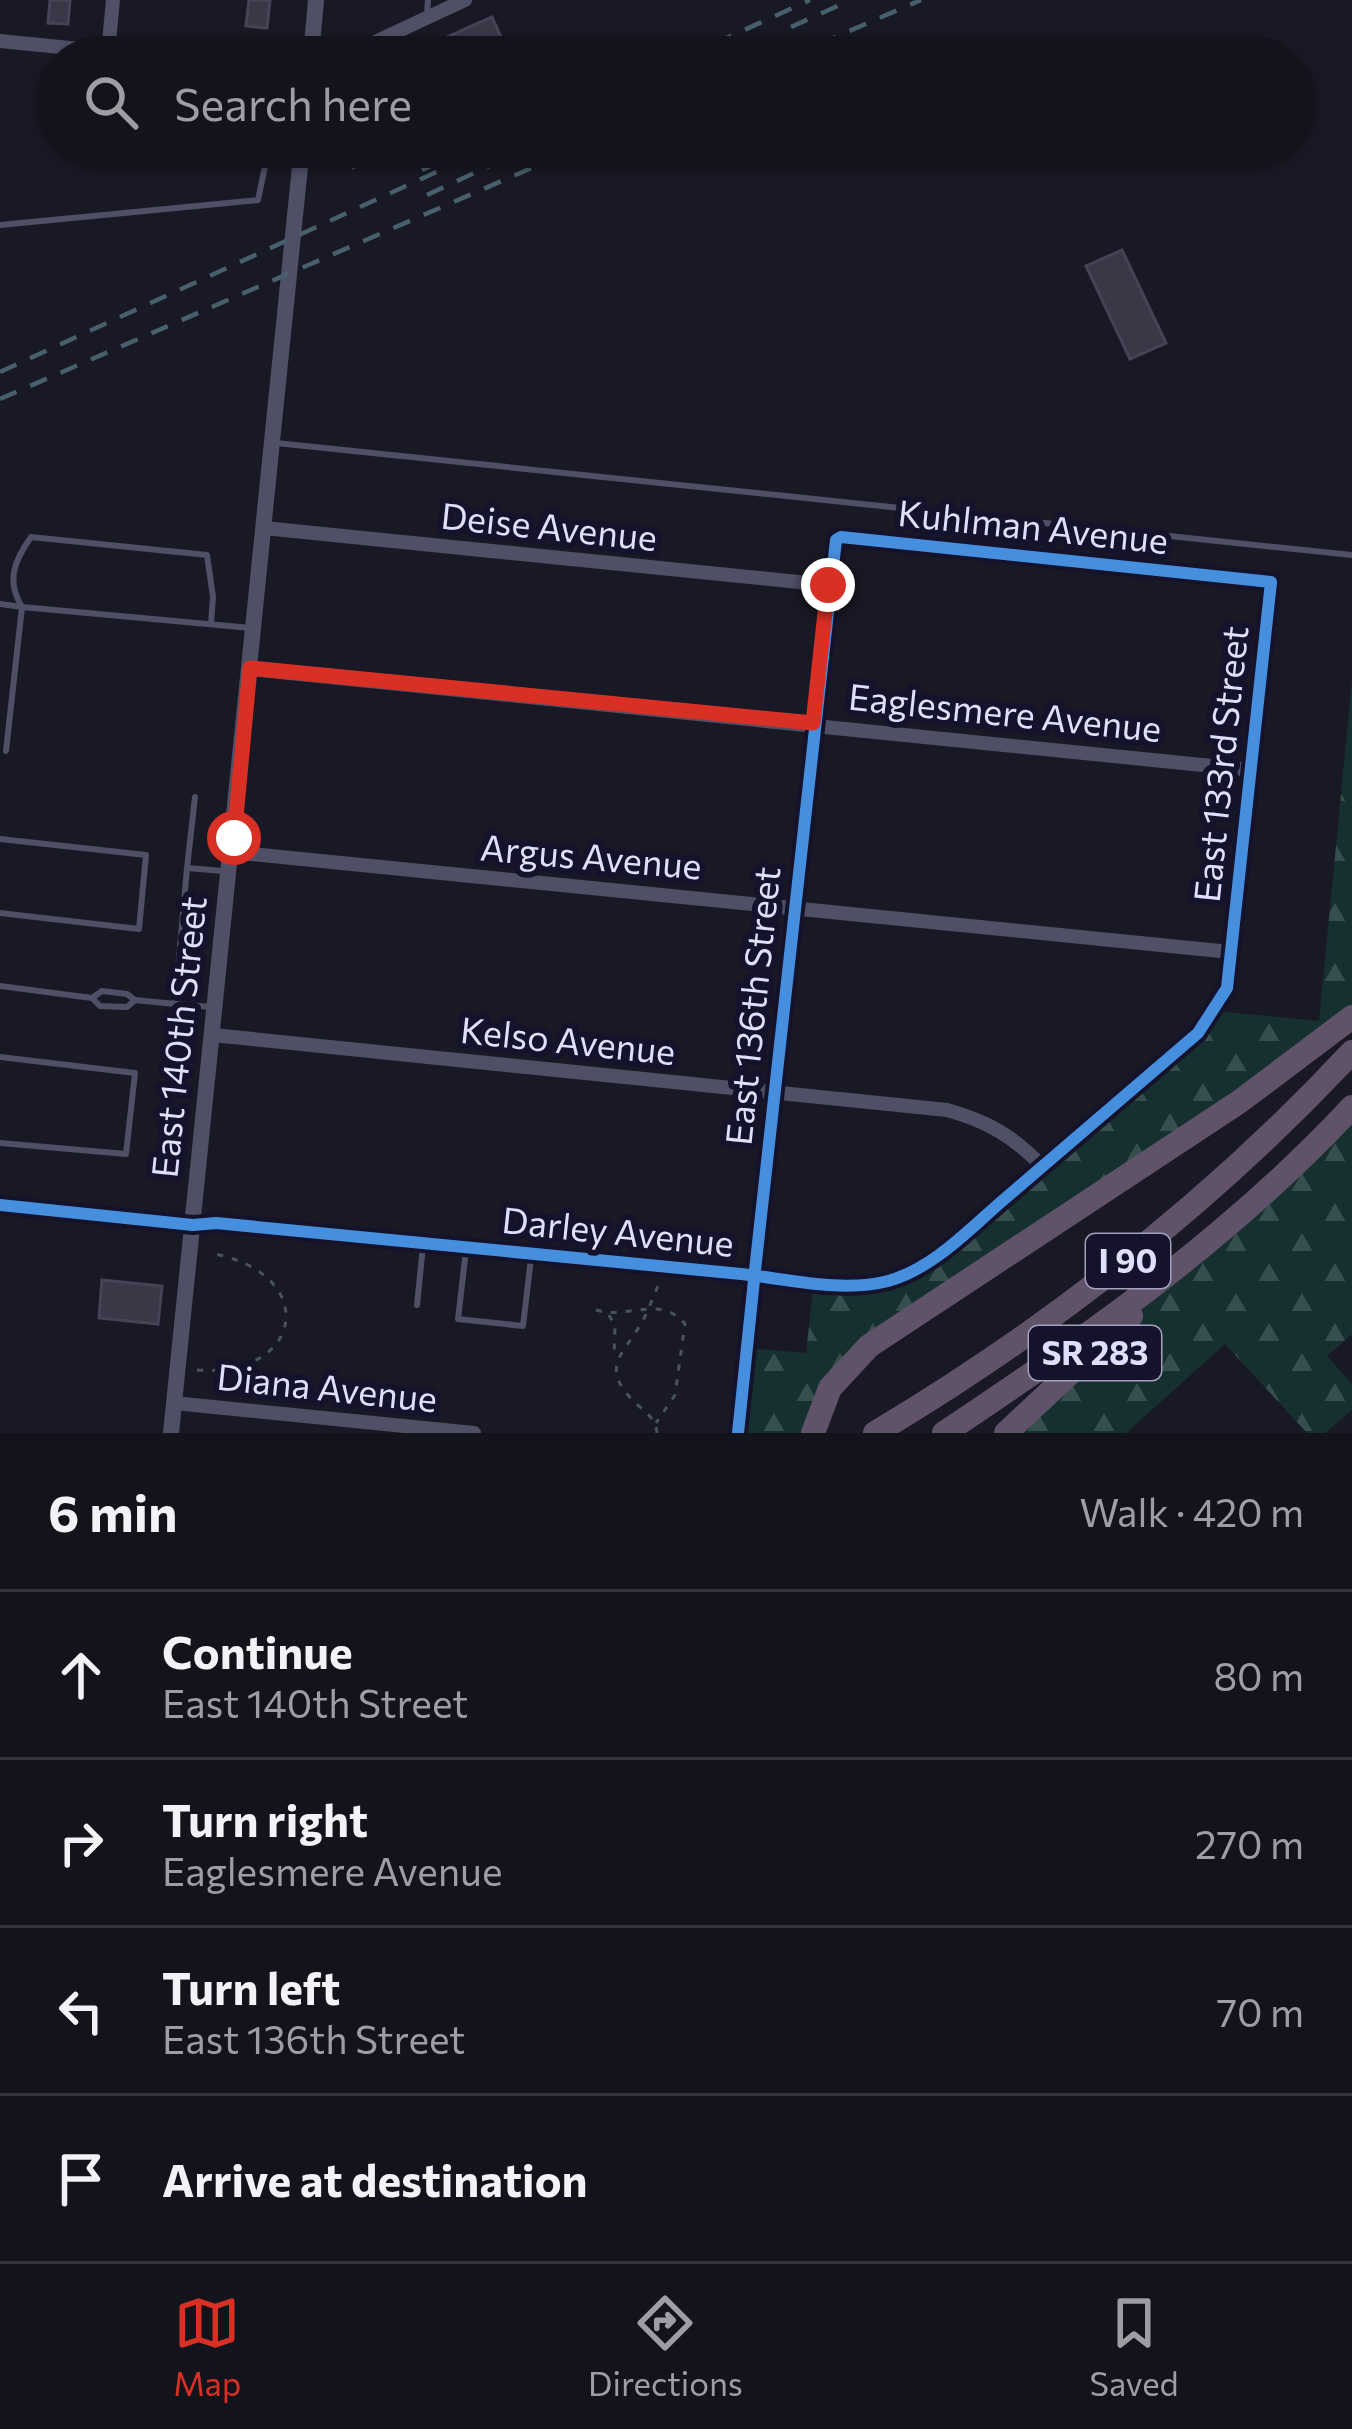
<!DOCTYPE html>
<meta charset="utf-8">
<style>
body{margin:0;font-family:Commissioner,sans-serif;background:#202029;color:#f1f3f6}
.stop{position:absolute;width:36px;height:36px;margin:-27px;border:9px solid #d93025;border-radius:50%;background:#fff}
.stop.end{background:#d93025;border-color:#fff;box-shadow:0 3px 12px #0008}
.list{margin:0;padding:0;list-style:none}
h2{display:flex;justify-content:space-between;align-items:center;height:156px;margin:0;padding:0 48px;font-size:51px}
h2 small{font-size:39px;font-weight:400;color:#9d9ea3}
.list li{display:grid;grid-template-columns:78px 1fr auto;gap:36px;align-items:center;box-sizing:border-box;height:168px;padding:0 48px;border-top:3px solid #32323b}
.list b{display:block;font-size:45px;white-space:nowrap}
.list p{margin:0;font-size:39px;white-space:nowrap;color:#9d9ea3}
.list em{font-size:39px;font-style:normal;color:#9d9ea3}
.icon{flex:none;width:66px;height:66px;fill:none;stroke:currentColor;stroke-width:2;stroke-linecap:round;stroke-linejoin:round}
.map{position:relative;flex:none;width:1352px;height:1433px;overflow:hidden}
.search{position:absolute;background:#13131c;box-shadow:0 3px 9px #0004;left:36px;right:36px;top:36px;height:132px;display:flex;align-items:center;gap:30px;box-sizing:border-box;padding:0 42px;border-radius:66px;color:#9d9ea3;font-size:45px}
.sheet{height:828px;background:#13131c}
nav{display:flex;justify-content:space-around;align-items:center;box-sizing:border-box;height:168px;border-top:3px solid #32323b;background:#13131c;font-size:33px;color:#9d9ea3}
nav a{display:grid;justify-items:center;gap:6px}
nav .on{color:#d93025}
.map>svg:first-child{display:block}
.forest{fill:url(#forest-firs)}
.building{fill:#383846;stroke:#454457;stroke-width:3}
.lines{fill:none;stroke-linecap:round;stroke-linejoin:round}
.path{stroke:#475460;stroke-width:3;stroke-dasharray:6 9;stroke-linecap:butt}
.service{stroke:#4f4f65;stroke-width:6}
.minor{stroke:#4f4f65;stroke-width:14}
.tertiary{stroke:#4f4f65;stroke-width:16}
.motorway{stroke:#605268;stroke-width:24}
.rail{stroke:#485f6c;stroke-width:4.5;stroke-dasharray:18 15;stroke-linecap:butt}
.cycleway-casing{stroke:#15132b;stroke-width:20}
.cycleway{stroke:#468fdf;stroke-width:12}
.route{stroke:#d93025;stroke-width:15}
.labels{text-anchor:middle;stroke-width:12;stroke-linejoin:round;paint-order:stroke}
.shield{fill:#15132b;stroke:#a2a1be;stroke-width:3}
.shield-label{font-size:33px;font-weight:bold;fill:#dfdefd}
.street-label{font-size:36px;fill:#dfdefd;stroke:#15132b}
</style>
<div class="map">
<svg width="1352" height="1433" viewBox="0 0 1352 1433">
<defs>
<pattern id="forest-firs" width="22" height="20" patternUnits="userSpaceOnUse" patternTransform="scale(3)"><rect width="22" height="20" fill="#16302f"/><path d="M5 1l3.5 6h-7zM16 11l3.5 6h-7z" fill="#374e4e"/></pattern>
</defs>
<rect width="100%" height="100%" fill="#191925"/>
<path class="forest" d="M1352 681V1017L869 1346 813 1433H738L747 1348 806 1353 814 1282 855 1286 915 1272 1215 1011 1319 1021Z
M1352 1107V1334L1327 1356 1352 1384V1410L1325 1433H1307L1225 1344 1126 1433H1006Z"/>
<path class="building" d="M50 0H70L68 24 48 23Z
M249 0H270L267 28 246 26Z
M492 17 510 57H456L447 37Z
M344 147H399L353 168Z
M1122 250 1166 343 1130 359 1086 266Z
M102 1280 162 1286 158 1324 99 1318Z"/>
<g class="lines">
<path class="path" d="M596 1310C626 1320 661 1294 685 1324L675 1395 656 1423
M609 1315 615 1326 614 1358
M197 1370C304 1378 322 1273 210 1253
M657 1433C655 1414 639 1409 628 1395 603 1366 624 1352 639 1327 648 1313 653 1296 660 1282"/>
<path class="service" d="M427 15 428 0
M0 225 258 200 269 147
M276 443 1352 555
M0 604 22 607
M22 607C6 581 14 561 31 537L207 555 213 597 211 624
M6 751 22 607 251 628
M0 839 146 855 139 929 0 913
M187 868 195 797
M0 986 92 998
M102 991 127 994 135 1000 127 1007 100 1006 92 998Z
M135 1000 175 1004
M211 1007 175 1004 187 868 223 871
M0 1057 135 1073 126 1154 0 1143
M466 1250 458 1319 523 1326 531 1258
M417 1305 423 1246"/>
<path class="minor" d="M0 41 159 57
M108 52 113 0
M343 57 465 0
M264 528 828 585
M250 669 1252 770
M232 852 1230 952
M213 1035 947 1110C987 1121 1013 1136 1042 1166
M0 1205 193 1225 216 1223 741 1274C788 1279 842 1293 888 1281 935 1268 972 1226 1008 1196 1071 1142 1134 1088 1198 1033L1227 988 1271 582 841 537 836 540 756 1261 753 1290 738 1433
M174 1403 474 1433"/>
<path class="tertiary" d="M311 57 316 0
M171 1433 302 147"/>
<path class="motorway" d="M813 1433 830 1388 869 1346 1239 1102 1352 1017
M875 1433C1051 1328 1212 1202 1352 1052
M944 1433C1089 1337 1233 1235 1352 1107
M1006 1433 1131 1316"/>
<path class="rail" d="M791 27 851 0
M685 57 810 0
M789 57 921 0
M422 170 471 147
M427 195 530 147
M0 372 443 169
M0 399 580 147"/>
<defs>
<path id="cycleway" d="M0 1205 193 1225 216 1223 741 1274C788 1279 842 1293 888 1281 935 1268 972 1226 1008 1196 1071 1142 1134 1088 1198 1033L1227 988 1271 582 841 537 836 540 756 1261 753 1290 738 1433"/>
</defs>
<use href="#cycleway" class="cycleway-casing"/>
<use href="#cycleway" class="cycleway"/>
</g>
<g class="lines">
<path class="route" d="M234 838 250 668 813 723 828 585"/>
</g>
<g class="labels">
<g class="shield">
<rect x="1086" y="1234" width="84" height="54" rx="9"/>
<rect x="1029" y="1326" width="132" height="54" rx="9"/>
</g>
<g class="shield-label">
<text x="1128" y="1273">I 90</text>
<text x="1095" y="1365">SR 283</text>
</g>
<g class="street-label">
<text transform="translate(549 527) rotate(6)" y="13">Deise Avenue</text>
<text transform="translate(1033 527) rotate(6)" y="13">Kuhlman Avenue</text>
<text transform="translate(1005 713) rotate(6)" y="13">Eaglesmere Avenue</text>
<text transform="translate(1221 764) rotate(-84)" y="13">East 133rd Street</text>
<text transform="translate(591 857) rotate(5)" y="13">Argus Avenue</text>
<text transform="translate(753 1006) rotate(-84)" y="13">East 136th Street</text>
<text transform="translate(179 1037) rotate(-84)" y="13">East 140th Street</text>
<text transform="translate(568 1041) rotate(6)" y="13">Kelso Avenue</text>
<text transform="translate(618 1232) rotate(6)" y="13">Darley Avenue</text>
<text transform="translate(327 1388) rotate(6)" y="13">Diana Avenue</text>
</g>
</g>
</svg>
<div class="stop" style="left:234px;top:838px"></div>
<div class="stop end" style="left:828px;top:585px"></div>
<div class="search"><svg class="icon" aria-label="search" viewBox="0 0 24 24"><circle cx="10" cy="10" r="6"/><path d="M15 15l6 6"/></svg>Search here</div>
</div>
<section class="sheet">
<h2>6 min<small>Walk · 420 m</small></h2>
<ul class="list">
<li><svg class="icon" aria-label="ahead" viewBox="0 0 24 24"><path d="M12 20V5M6 11l6-6 6 6"/></svg><div><b>Continue</b><p>East 140th Street</p></div><em>80 m</em></li>
<li><svg class="icon" aria-label="right" viewBox="0 0 24 24"><path d="M7 20v-9h11M14 6l5 5-5 5"/></svg><div><b>Turn right</b><p>Eaglesmere Avenue</p></div><em>270 m</em></li>
<li><svg class="icon" aria-label="left" viewBox="0 0 24 24"><path d="M17 20v-9H6M10 6l-5 5 5 5"/></svg><div><b>Turn left</b><p>East 136th Street</p></div><em>70 m</em></li>
<li><svg class="icon" aria-label="arrive" viewBox="0 0 24 24"><path d="M6 21V4h12l-3 4 3 4H6"/></svg><div><b>Arrive at destination</b></div></li>
</ul>
</section>
<nav>
<a class="on"><svg class="icon" aria-label="map" viewBox="0 0 24 24"><path d="M3 6l6-2 6 2 6-2v14l-6 2-6-2-6 2zM9 4v14M15 6v14"/></svg>Map</a>
<a><svg class="icon" aria-label="directions" viewBox="0 0 24 24"><path d="M12 3l9 9-9 9-9-9zM9 14v-3h6M13 9l2 2-2 2"/></svg>Directions</a>
<a><svg class="icon" aria-label="saved" viewBox="0 0 24 24"><path d="M7 4h10v16l-5-4-5 4z"/></svg>Saved</a>
</nav>
